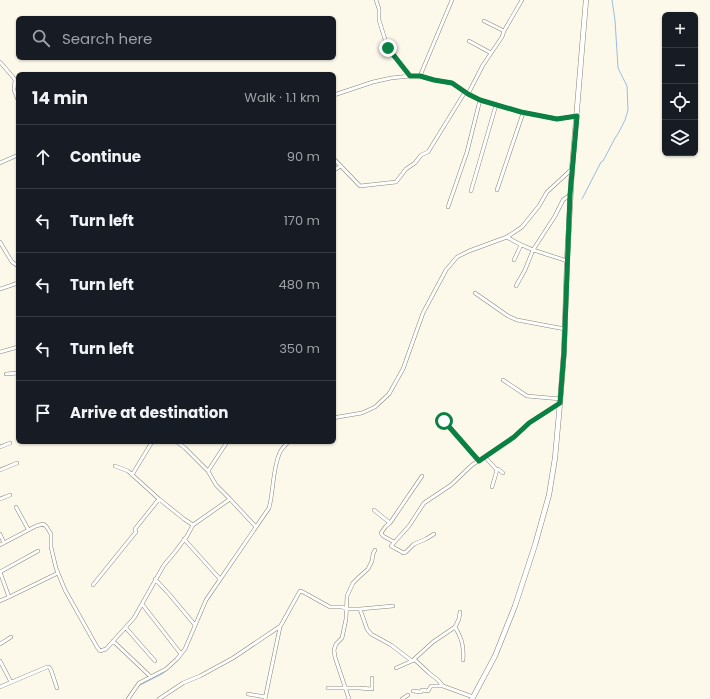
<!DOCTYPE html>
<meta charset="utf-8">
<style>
body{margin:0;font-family:Poppins,sans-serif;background:#242831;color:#f1f3f6}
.controls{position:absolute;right:12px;top:12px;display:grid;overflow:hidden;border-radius:6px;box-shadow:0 1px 3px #0004}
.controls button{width:36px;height:36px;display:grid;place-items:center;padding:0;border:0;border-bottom:1px solid #363941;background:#171b24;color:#f1f3f6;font:20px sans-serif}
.stop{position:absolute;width:12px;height:12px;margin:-9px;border:3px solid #0b8043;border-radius:50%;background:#fff}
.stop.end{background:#0b8043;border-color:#fff;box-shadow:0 1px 4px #0008}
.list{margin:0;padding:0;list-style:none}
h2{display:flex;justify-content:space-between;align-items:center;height:52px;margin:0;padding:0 16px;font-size:17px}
h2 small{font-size:13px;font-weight:400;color:#9ea1a6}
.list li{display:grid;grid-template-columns:26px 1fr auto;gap:12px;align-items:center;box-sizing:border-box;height:64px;padding:0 16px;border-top:1px solid #363941}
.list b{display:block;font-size:15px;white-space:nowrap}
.list em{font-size:13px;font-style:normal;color:#9ea1a6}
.icon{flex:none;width:22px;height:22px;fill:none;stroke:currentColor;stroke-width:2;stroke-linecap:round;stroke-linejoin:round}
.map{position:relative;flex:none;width:710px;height:699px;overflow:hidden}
.search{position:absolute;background:#171b24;box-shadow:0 1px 3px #0004;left:16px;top:16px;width:320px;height:44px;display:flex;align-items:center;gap:10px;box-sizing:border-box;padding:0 14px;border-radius:6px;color:#9ea1a6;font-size:15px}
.panel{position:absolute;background:#171b24;box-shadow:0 1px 3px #0004;left:16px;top:72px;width:320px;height:372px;border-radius:6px}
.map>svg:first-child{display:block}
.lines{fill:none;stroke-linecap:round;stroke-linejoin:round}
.stream{stroke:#98bee2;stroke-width:1}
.street-casing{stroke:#878577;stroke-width:4}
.secondary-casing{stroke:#878577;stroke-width:5.5}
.street{stroke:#fff;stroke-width:3}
.secondary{stroke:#fff;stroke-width:4.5}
.route{stroke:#0b8043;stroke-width:5}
</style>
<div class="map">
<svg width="710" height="699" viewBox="0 0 710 699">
<rect width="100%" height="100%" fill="#fcf9ea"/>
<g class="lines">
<path class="stream" d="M582 199 601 162 603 161 614 140 619 132 625 120 628 110 627 86 618 68 615 20 612 0
M140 685 162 674 167 670"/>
<defs>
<path id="street" d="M376 0 379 9V20L388 49 410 76
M484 21 504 31
M469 41 491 53
M0 62 13 77 15 80 14 90 18 100
M420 76 452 0
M468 94 483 65 502 37 504 31 522 0
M334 95 373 82 391 78 410 76H420L434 80 452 83 468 94 480 100 521 112 557 119 577 116
M334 159 360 186 396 182 406 169 415 163 421 155 428 152 465 92
M0 163 18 155
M334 170 341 166
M497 190 523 113
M471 191 496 105
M448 207 467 152 480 100
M507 237C525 249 547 254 567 261
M0 242 12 262 18 266
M514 260 521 245
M516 286 525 270 533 250 555 216 563 200 570 195
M0 289 18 283
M475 293 508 316 517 320 565 329
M0 352 18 347
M6 374 18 373
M503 380 527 396 561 399
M334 418 338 417 362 413 375 407 389 394 403 369 423 313 446 270 457 257 469 251 507 237 522 227 539 206 547 192 572 169
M444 421 479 461
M177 442 185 448 208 471 216 485 230 499 256 527
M0 447 10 443
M485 457 497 470 498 469 503 473
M115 466 128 471 159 499 184 519 193 525
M0 470 17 463
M208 471 227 442
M132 475 152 442
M492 487 497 470
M0 499 10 495
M16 507 28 529
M374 510 390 523
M0 534 4 543
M434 534 426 539 414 544 406 552 403 553 402 552 391 546 409 526 424 503 451 485 472 465 514 437 529 423 560 403
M184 539 220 579
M394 542 383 536 381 533 386 526 390 523 422 476
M0 545 36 526 43 524 46 526 51 534V547L56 568 65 590 97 647 100 651 106 649 134 618 164 565 175 552 187 536 193 525 230 499
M0 572 38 551
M0 572 9 597
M155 579 169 594 195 625
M93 585 131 538 136 532 135 529 159 499
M0 601 9 597 58 573
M142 604 181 654
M360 609 367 629 371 634 391 645 412 661 415 660 429 673 438 680 443 686 473 697
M455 627C462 639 464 646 463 660
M126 628 155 661
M113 641 151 677
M0 644 11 637
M0 661 11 682
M396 668 412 661 433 642 455 627 459 619 460 612
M0 687 47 667H49L51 670 57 688
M328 688H359L372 689V678
M413 691 421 692 422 690 428 691 431 686H443
M248 694 265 697
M128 699 139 683 166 669 177 659 185 649 206 600 269 508C274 490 272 470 280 452 282 448 286 445 288 442
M159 699 183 683 200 676 233 658 279 627
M265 699 280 627 300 591 303 592 330 607H342L347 609H360L393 606
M349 699 335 657 334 650 336 644 342 638 346 619 347 596 353 583 359 577 368 569 372 561 373 554 375 550
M402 699 408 695"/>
<path id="secondary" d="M472 699 495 656 515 606 535 545 549 495 555 458 560 403 564 352 567 261 572 169 586 0"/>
</defs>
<use href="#street" class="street-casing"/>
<use href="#secondary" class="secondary-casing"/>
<use href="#street" class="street"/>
<use href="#secondary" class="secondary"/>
</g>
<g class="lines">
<path class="route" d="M388 48 410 76H420L434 80 452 83 468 94 480 100 521 112 557 119 577 116 570 195 564 352 560 403 529 423 514 437 479 461 444 421"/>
</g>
</svg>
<div class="controls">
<button>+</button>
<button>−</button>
<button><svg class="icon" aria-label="locate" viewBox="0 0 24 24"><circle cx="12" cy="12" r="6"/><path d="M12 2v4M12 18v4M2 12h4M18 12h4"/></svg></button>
<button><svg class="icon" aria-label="layers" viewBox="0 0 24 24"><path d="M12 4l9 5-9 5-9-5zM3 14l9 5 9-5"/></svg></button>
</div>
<div class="stop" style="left:444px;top:421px"></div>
<div class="stop end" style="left:388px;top:48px"></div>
<div class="search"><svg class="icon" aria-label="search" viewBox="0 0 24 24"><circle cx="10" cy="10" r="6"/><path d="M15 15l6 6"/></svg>Search here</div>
<section class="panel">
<h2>14 min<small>Walk · 1.1 km</small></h2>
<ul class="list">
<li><svg class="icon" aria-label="ahead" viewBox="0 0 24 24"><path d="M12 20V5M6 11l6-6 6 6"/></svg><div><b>Continue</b></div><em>90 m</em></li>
<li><svg class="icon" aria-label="left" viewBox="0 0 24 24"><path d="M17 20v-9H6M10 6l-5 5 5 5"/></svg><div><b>Turn left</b></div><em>170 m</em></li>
<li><svg class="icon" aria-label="left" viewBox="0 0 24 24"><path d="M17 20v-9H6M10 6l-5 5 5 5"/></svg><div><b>Turn left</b></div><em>480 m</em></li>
<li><svg class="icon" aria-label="left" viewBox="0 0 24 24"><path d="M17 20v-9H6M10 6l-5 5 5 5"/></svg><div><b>Turn left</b></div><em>350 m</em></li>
<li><svg class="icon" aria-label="arrive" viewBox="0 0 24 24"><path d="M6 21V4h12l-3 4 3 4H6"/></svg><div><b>Arrive at destination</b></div></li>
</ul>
</section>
</div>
